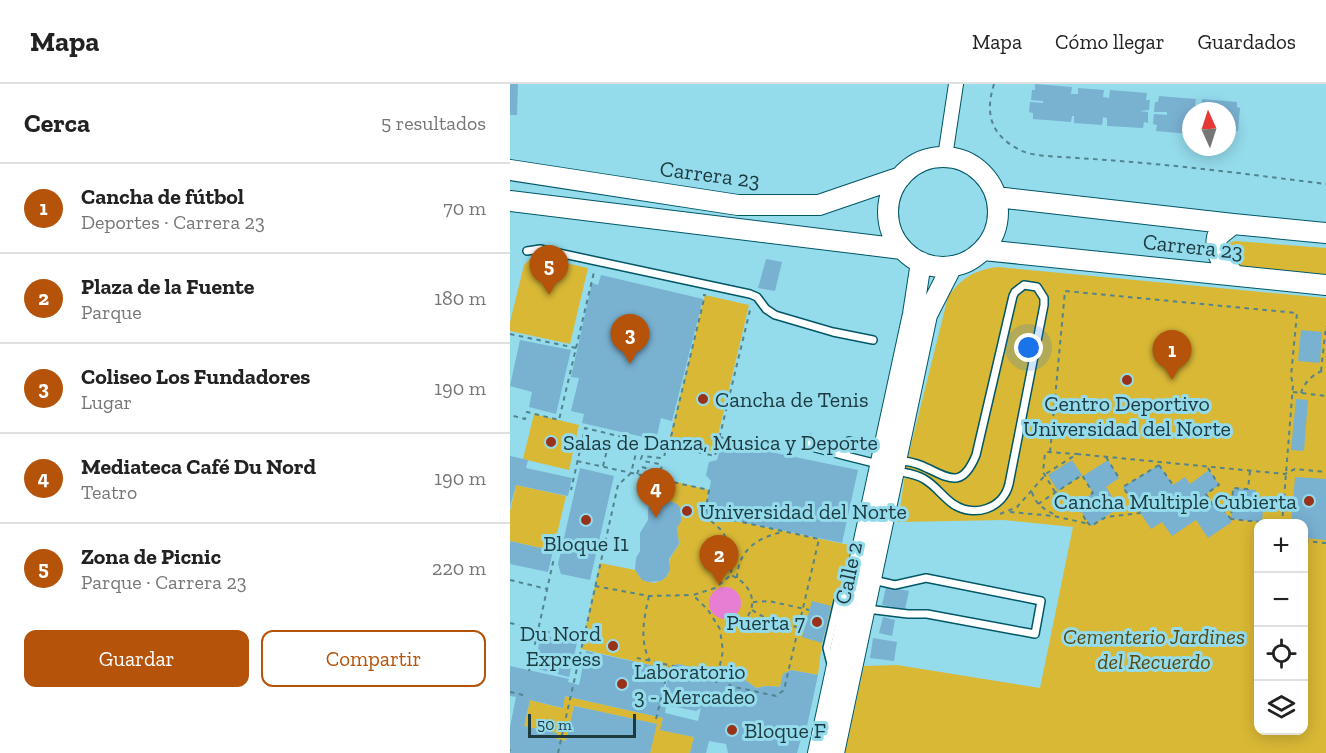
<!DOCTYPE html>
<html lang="es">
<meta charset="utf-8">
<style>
body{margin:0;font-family:"Zilla Slab",serif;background:#f6f6f6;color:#222}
.controls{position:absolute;right:18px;bottom:18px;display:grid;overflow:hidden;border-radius:12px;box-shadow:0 3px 15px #0003}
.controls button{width:54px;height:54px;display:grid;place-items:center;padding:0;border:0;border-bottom:2px solid #e0e0e0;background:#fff;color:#222;font:30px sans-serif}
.compass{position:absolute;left:672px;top:18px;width:54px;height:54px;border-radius:50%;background:#fff;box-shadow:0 3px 15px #0003;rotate:357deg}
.scale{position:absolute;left:18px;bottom:15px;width:108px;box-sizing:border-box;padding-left:6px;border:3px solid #1c3a40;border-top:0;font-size:16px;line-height:21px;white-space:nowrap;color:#1c3a40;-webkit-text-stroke:4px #94dbec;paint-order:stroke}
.you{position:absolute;left:519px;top:264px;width:21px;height:21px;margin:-15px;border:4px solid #fff;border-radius:50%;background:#1a73e8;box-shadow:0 0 0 9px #1a73e833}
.badge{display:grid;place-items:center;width:39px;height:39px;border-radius:50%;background:#b45309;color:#fff;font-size:20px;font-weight:700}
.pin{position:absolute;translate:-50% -50px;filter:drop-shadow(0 2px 3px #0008)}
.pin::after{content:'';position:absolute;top:32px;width:21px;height:18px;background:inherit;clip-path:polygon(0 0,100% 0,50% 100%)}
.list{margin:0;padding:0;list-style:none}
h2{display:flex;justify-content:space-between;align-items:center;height:78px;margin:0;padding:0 24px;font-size:26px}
h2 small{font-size:20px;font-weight:400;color:#767676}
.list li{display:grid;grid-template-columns:39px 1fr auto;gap:18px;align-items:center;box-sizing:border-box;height:90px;padding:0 24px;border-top:2px solid #e0e0e0}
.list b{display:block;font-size:22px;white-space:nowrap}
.list p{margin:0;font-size:20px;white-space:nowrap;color:#767676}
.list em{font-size:20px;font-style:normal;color:#767676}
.actions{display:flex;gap:12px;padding:18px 24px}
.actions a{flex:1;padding:14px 0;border:2px solid #b45309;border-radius:12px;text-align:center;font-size:21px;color:#b45309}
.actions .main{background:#b45309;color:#fff}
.icon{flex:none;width:33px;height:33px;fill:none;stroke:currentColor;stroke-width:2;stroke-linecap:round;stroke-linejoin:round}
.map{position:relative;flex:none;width:816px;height:669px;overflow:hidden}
header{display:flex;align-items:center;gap:36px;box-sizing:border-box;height:84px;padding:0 30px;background:#fff;border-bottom:2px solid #e0e0e0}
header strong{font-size:28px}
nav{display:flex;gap:33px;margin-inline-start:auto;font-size:21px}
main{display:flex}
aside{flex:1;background:#fff}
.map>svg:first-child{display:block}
.green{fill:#d9b835;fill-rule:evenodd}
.water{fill:#e77ed3}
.building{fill:#79b1d1;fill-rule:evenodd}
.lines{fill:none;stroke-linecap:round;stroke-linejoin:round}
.lane-casing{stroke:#005765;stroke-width:10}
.street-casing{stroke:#005765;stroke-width:16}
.secondary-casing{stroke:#005765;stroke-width:22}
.path{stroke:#52838e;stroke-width:2;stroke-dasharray:4.5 4.5;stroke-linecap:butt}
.lane{stroke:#fff;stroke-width:7}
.street{stroke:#fff;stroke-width:14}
.secondary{stroke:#fff;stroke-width:20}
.poi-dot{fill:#9a3119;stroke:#94dbec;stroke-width:2}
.labels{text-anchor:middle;stroke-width:6;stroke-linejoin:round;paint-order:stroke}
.street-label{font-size:22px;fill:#1c3a40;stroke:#94dbec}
.poi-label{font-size:22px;fill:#1c3a40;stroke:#94dbec;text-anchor:start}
.park-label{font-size:22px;font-style:italic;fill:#584a0d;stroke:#94dbec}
</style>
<header>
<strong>Mapa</strong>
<nav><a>Mapa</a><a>Cómo llegar</a><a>Guardados</a></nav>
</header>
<main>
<aside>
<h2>Cerca<small>5 resultados</small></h2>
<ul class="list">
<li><span class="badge">1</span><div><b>Cancha de fútbol</b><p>Deportes · Carrera 23</p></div><em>70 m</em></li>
<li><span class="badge">2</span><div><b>Plaza de la Fuente</b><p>Parque</p></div><em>180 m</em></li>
<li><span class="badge">3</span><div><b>Coliseo Los Fundadores</b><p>Lugar</p></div><em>190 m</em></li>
<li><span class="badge">4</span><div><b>Mediateca Café Du Nord</b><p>Teatro</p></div><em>190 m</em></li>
<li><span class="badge">5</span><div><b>Zona de Picnic</b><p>Parque · Carrera 23</p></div><em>220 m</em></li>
</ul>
<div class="actions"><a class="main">Guardar</a><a>Compartir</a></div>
</aside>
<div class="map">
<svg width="816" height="669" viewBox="0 0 816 669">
<rect width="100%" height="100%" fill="#94dbec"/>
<path class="green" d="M725 157 816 164V194L728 185 721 180 714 161Z
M30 170 42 172 51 178 78 184 60 260 0 247V238L14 181 21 174Z
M488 183 816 214V669H335L354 582 387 581 530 604 563 443 494 436 388 438 397 377 438 213C451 194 465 186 488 183ZM748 440H794V646H748Z
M195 211 239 221 204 368 159 357Z
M24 330 69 341 59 386 13 375Z
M159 396 199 406 195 430 348 463 342 489 324 512 312 559 308 591 281 586 273 590 270 603 257 602 246 604 234 595 224 594 220 589 197 583 186 584 167 580 158 585 71 565 90 479 125 486 132 496 144 499C166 493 156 483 161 473 163 468 167 465 169 460L167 444 172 431 167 420 155 415Z
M6 401 56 412 43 467 0 457V427Z
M55 612 153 634 151 646 184 653 180 669H140L146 640 64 622 56 657 46 655V649L14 642 20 616 52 624Z"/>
<path class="water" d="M199 519a16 16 0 1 1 32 0a16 16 0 1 1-32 0Z"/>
<path class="building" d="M0 0H8L7 31H0Z
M525 0 562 3 561 10H568V4L594 6 593 13 599 14 600 6 637 9 636 16H640L639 26 629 27 638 28V39L634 38 633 44 597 42V34L593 33 592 41 564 39V32H562L561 38 523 35V29L519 28 520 18 533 19V17L521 16 522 6H525Z
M649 12 686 15 685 21 691 22 692 15 727 18V23L730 24 728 47H725V54L717 53V27H681V50L646 47 647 41 643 40 644 30 657 31V28H644L645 18H648Z
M256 175 272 178 265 207 248 204Z
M91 191 193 215 162 337 151 334 146 356 72 339 74 330 61 327 69 294 61 293 82 199 88 201Z
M791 246 812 248 810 279 788 277Z
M10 256 61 266 46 330 19 323 22 308 0 302Z
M786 315 798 316 794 367 781 366Z
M212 358 348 386 332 459 195 430 201 397 196 391 199 378 207 376Z
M0 372 18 376 16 384 62 394 58 412 6 401 0 423Z
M562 376 572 391 548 407 538 391Z
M598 376 609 394 596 403 609 424 581 442 566 420 583 409 573 392Z
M649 381 663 401 675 393 680 400 699 386 709 401 696 410 704 423 709 420 722 438 698 454 686 436 662 452 652 438 641 445 613 403Z
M70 384 104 392 80 496 51 490 48 480Z
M785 393 816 395V456L794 454V440H781Z
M723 404 746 406 745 425 753 426 752 438 721 435Z
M155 415 167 420 171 425V437L167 444 169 460 159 475 160 486 156 493 151 497 138 498 132 496 125 486 126 474 130 467V449L138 436V424L143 419Z
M0 457 43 467 38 488 0 480Z
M376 503 399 507 395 525 372 521Z
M302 517 321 522 312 559 292 553Z
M373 533 385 536 382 552 369 549Z
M31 551 67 559 59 593 24 584Z
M363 554 387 558 384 577 360 574Z
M76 567 158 585 150 620H152L160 584 167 580 186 584 197 583 220 589 224 594 234 595 246 604 257 602 270 603 273 590 281 586 308 591 296 647H293L287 669H218L216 660 199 657 196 669H180L184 653 150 646 153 634 55 612 53 624 20 616 14 642 47 649 46 655 56 657 64 622 147 640 140 669H0V643L6 613 0 612V582L59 595 58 598 69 601ZM156 621 186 627 191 624 188 637 155 629Z"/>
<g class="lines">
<defs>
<path id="lane" d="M17 167 30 165 240 210 247 213 256 225 265 231 323 248 363 256
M299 354 302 363 336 372 339 357 372 366
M336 372 368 380
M387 387C396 389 406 390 414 395 425 401 432 412 443 420 464 434 493 425 499 400L534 221V214L527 203 514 201 505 208 503 212 466 371C451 408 437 392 410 381 403 378 395 377 387 376
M357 525 398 530H417L525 550 531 517 416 494 385 501 363 496
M321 580 317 564 328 517 331 510 340 503"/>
<path id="street" d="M435 73 446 0"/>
<path id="secondary" d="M378 128a55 55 0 1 1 110 0a55 55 0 1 1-110 0Z
M0 86 228 121H309L391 93
M486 113 723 140 816 149
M0 117 392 165
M723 140 707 153C704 170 712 179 724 190
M473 166 816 201
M308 669 403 230 411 178
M324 669 417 231 442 182"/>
</defs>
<use href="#lane" class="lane-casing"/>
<use href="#street" class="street-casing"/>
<use href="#secondary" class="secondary-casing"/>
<path class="path" d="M484 0C475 29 480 50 508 65 520 72 539 72 552 73 583 75 613 77 644 80 701 85 759 93 816 100
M0 250 66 264 49 336 17 328 15 335 0 331
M66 264 84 188
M811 287 816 242
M783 308 816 312
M791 309C794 298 805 288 816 286
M209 353 262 365
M136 356 205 372 241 222
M159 361 195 211H193
M540 368 555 207 787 229 781 292 783 301 772 440
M596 373 609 394
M67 377 199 406 195 430 309 455 274 606 266 612 220 602 217 594 127 574
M649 381 663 401
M93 382 100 354
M698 384 709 401 696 410 704 423 709 420 721 435
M740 387 738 405 723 404 721 435 770 440
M127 390 129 385 132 383 147 387 151 385 152 382C146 377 137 380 131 375L132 372 150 374 154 373 157 361
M522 408C525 421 536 426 547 432
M545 408 533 388 535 369 537 368 567 370
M500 428 544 432 575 439 577 438 566 420 583 409 572 391 528 420
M195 430C198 435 204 439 209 444 221 456 222 475 221 491L205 504 183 511 198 526 210 545C247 543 254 506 221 491
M490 430 507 423 537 389 567 370 775 390 785 385 816 388
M577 438 581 442 596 433 630 429 613 403 649 381
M794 457 816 459
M227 494C228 466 248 453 273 448
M0 496 37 505
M85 502 139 512 183 511
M139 512C134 533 129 557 140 577
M243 518 259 517 299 526
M242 526 257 535 294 545
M0 539 73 556
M19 587 44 474
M206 599 213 567 210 546
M0 608 13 611
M146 635 159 582
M0 666H1
M48 669 108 401 121 389 129 357 75 344 61 406"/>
<use href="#lane" class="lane"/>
<use href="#street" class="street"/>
<use href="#secondary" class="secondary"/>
</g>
<g class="poi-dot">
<circle cx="617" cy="296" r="6"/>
<circle cx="193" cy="315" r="6"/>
<circle cx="41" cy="358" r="6"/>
<circle cx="799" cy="417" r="6"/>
<circle cx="177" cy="427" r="6"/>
<circle cx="76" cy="436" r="6"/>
<circle cx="307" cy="538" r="6"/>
<circle cx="103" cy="562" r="6"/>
<circle cx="112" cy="600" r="6"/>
<circle cx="222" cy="646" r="6"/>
</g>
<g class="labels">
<g class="street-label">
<text transform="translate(200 90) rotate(7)" y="8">Carrera 23</text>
<text transform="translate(683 162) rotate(6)" y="8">Carrera 23</text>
<text transform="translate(338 489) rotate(-78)" y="8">Calle 2</text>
</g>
<g class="poi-label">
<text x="205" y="323">Cancha de Tenis</text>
<text x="617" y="327" text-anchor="middle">Centro Deportivo<tspan x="617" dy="25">Universidad del Norte</tspan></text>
<text x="53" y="366">Salas de Danza, Musica y Deporte</text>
<text x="787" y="425" text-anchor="end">Cancha Multiple Cubierta</text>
<text x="189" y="435">Universidad del Norte</text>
<text x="76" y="467" text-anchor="middle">Bloque I1</text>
<text x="295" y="546" text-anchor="end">Puerta 7</text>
<text x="91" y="557" text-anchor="end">Du Nord<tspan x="91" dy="25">Express</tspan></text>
<text x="124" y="595">Laboratorio<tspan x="124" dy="25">3 - Mercadeo</tspan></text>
<text x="234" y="654">Bloque F</text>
</g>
<g class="park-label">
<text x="644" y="560">Cementerio Jardines<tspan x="644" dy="25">del Recuerdo</tspan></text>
</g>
</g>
</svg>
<div class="controls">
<button>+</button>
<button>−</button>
<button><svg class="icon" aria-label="locate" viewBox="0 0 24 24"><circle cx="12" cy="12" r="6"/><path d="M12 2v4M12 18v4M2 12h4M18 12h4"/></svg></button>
<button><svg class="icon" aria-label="layers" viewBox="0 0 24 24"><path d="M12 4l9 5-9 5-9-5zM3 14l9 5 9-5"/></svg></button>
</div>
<svg class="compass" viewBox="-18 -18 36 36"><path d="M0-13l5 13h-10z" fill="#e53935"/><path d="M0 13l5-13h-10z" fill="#767676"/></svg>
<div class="scale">50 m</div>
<div class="you"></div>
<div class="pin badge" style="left:662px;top:296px">1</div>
<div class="pin badge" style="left:209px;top:501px">2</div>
<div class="pin badge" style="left:120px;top:280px">3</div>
<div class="pin badge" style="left:146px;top:434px">4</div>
<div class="pin badge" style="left:39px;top:211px">5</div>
</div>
</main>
